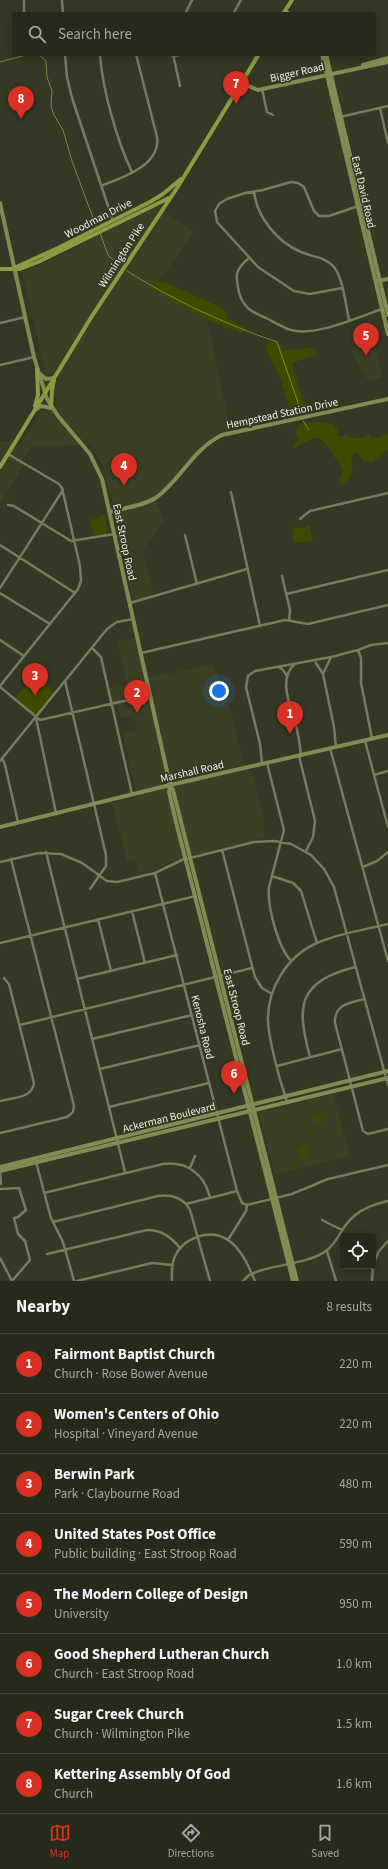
<!DOCTYPE html>
<meta charset="utf-8">
<style>
body{margin:0;font-family:"Source Sans 3",sans-serif;background:#2f3224;color:#f1f3f6}
.controls{position:absolute;right:12px;bottom:12px;display:grid;overflow:hidden;border-radius:4px;box-shadow:0 2px 10px #0003}
.controls button{width:36px;height:36px;display:grid;place-items:center;padding:0;border:0;border-bottom:1px solid #43463a;background:#272a1b;color:#f1f3f6;font:20px sans-serif}
.you{position:absolute;left:219px;top:691px;width:14px;height:14px;margin:-10px;border:3px solid #fff;border-radius:50%;background:#1a73e8;box-shadow:0 0 0 6px #1a73e833}
.badge{display:grid;place-items:center;width:26px;height:26px;border-radius:50%;background:#d93025;color:#fff;font-size:13px;font-weight:700}
.pin{position:absolute;translate:-50% -33px;filter:drop-shadow(0 1px 2px #0008)}
.pin::after{content:'';position:absolute;top:21px;width:14px;height:12px;background:inherit;clip-path:polygon(0 0,100% 0,50% 100%)}
.list{margin:0;padding:0;list-style:none}
h2{display:flex;justify-content:space-between;align-items:center;height:52px;margin:0;padding:0 16px;font-size:17px}
h2 small{font-size:13px;font-weight:400;color:#a4a7a3}
.list li{display:grid;grid-template-columns:26px 1fr auto;gap:12px;align-items:center;box-sizing:border-box;height:60px;padding:0 16px;border-top:1px solid #43463a}
.list b{display:block;font-size:15px;white-space:nowrap}
.list p{margin:0;font-size:13px;white-space:nowrap;color:#a4a7a3}
.list em{font-size:13px;font-style:normal;color:#a4a7a3}
.icon{flex:none;width:22px;height:22px;fill:none;stroke:currentColor;stroke-width:2;stroke-linecap:round;stroke-linejoin:round}
.map{position:relative;flex:none;width:388px;height:1281px;overflow:hidden}
.search{position:absolute;background:#272a1b;box-shadow:0 2px 10px #0003;left:12px;right:12px;top:12px;height:44px;display:flex;align-items:center;gap:10px;box-sizing:border-box;padding:0 14px;border-radius:4px;color:#a4a7a3;font-size:15px}
.sheet{height:532px;background:#272a1b}
nav{display:flex;justify-content:space-around;align-items:center;box-sizing:border-box;height:56px;border-top:1px solid #43463a;background:#272a1b;font-size:11px;color:#a4a7a3}
nav a{display:grid;justify-items:center;gap:2px}
nav .on{color:#d93025}
.map>svg:first-child{display:block}
.built{fill:#3a4025}
.green{fill:#3f4a00}
.lines{fill:none;stroke-linecap:round;stroke-linejoin:round}
.stream{stroke:#7c8b3d;stroke-width:1}
.street{stroke:#767c64;stroke-width:2.5}
.secondary{stroke:#818c53;stroke-width:4}
.primary{stroke:#8c9b41;stroke-width:4}
.labels{text-anchor:middle;stroke-width:3.5;stroke-linejoin:round;paint-order:stroke}
.street-label{font-size:11px;fill:#ecf0e3;stroke:#343824}
</style>
<div class="map">
<svg width="388" height="1281" viewBox="0 0 388 1281">
<rect width="100%" height="100%" fill="#343824"/>
<path class="built" d="M156 205 194 232 153 290 207 318 231 433 207 444 154 498 164 520 143 550 154 595 135 600H133L125 566 127 564 116 516 118 514 116 507 113 506 104 469 91 445 32 446 22 461 25 463 0 505V441H10L19 446 41 410 47 411 57 404 54 392 60 380 50 374 48 375 46 374 22 271 45 263Z
M374 342 382 377 369 382 358 365 351 347Z
M137 637 147 678 213 664 229 703 243 762 251 767 264 820V838L169 862 155 870 139 874 135 860 127 861 112 803 137 797 123 734 137 730 134 716 121 718 118 706 111 704 108 689 127 684 117 642Z
M333 1094 350 1156 275 1175 259 1113Z"/>
<path class="green" d="M156 281 165 282 220 307 227 313V319L245 328 243 334 208 320 153 290 151 287Z
M270 341 281 344 283 350 315 348 317 355 292 363 298 386 309 410H290L281 380 266 349Z
M315 421 333 424 338 431 337 437 346 435 352 438H364L369 434 373 439 388 434V450L372 462 363 460 357 452 351 457C354 469 352 477 342 485L339 480 343 472 342 468 324 442 317 438 311 439 294 448 293 446 298 440 295 432 299 424Z
M105 515 108 533 94 536 90 518H92L93 520 100 518V516Z
M309 525 313 541 294 543 292 531 294 527 302 528Z
M35 675 55 693 36 718 14 699Z
M313 1115H321L323 1122 316 1124Z
M307 1146 309 1156 301 1158 298 1148Z"/>
<g class="lines">
<path class="stream" d="M38 54 46 61 47 77 52 91 51 106 54 115 63 130 72 161 96 226
M0 62 30 54
M100 233 108 255 119 266
M127 271C171 299 227 325 277 342L302 414
M303 421 309 430"/>
<path class="street" d="M24 0V14
M62 0 63 14
M185 14 192 0
M233 14 241 0
M65 54 67 77 72 98 113 221
M100 54C102 88 117 141 132 172
M173 54 180 86
M173 56 185 54
M262 89 267 112 273 115
M380 108 388 143
M340 117 388 106
M101 186C121 178 161 166 157 137L136 54
M254 192C257 217 277 242 301 252 312 257 326 257 334 267 343 278 346 306 349 320
M249 258C235 270 235 274 239 292 243 308 252 312 266 318 274 322 282 327 291 330 315 337 358 317 382 309
M342 288 310 294 294 291 258 267 217 222 215 211 219 204 227 199 245 193 263 190 291 182 298 183 304 187 314 211 319 216H329L358 206
M0 323 25 317
M0 365 34 357
M231 492 260 626
M8 505 14 506 71 541 114 534
M300 519 310 511 388 493
M185 535 197 584
M0 545 75 593
M282 576 290 610 289 620
M0 588 63 490
M0 593 50 624
M286 594 388 570
M130 603 247 569
M0 640 24 656
M92 648 101 657 132 794
M358 650 361 658V683L372 738
M141 653 285 620 308 624 388 605
M331 657 323 674 334 727 336 747
M314 660 323 674
M295 664C276 679 293 712 297 730 299 738 300 746 301 755
M279 667 283 670 287 676
M65 681 106 855V866L90 889
M0 686 78 589 81 581 80 566 62 488 59 484 8 454
M0 687 40 720 150 695
M36 718 56 813
M365 741 388 827
M330 748 388 961
M299 756 315 821 313 837 306 851
M2 758 5 765 18 822
M0 761 107 629 117 622 133 619
M262 763 260 744 246 687 248 676 255 671 331 657 358 650 371 645 388 643
M267 763 284 830 269 887C267 906 278 947 291 961
M374 775 388 771
M222 850 255 977 262 988 272 994
M46 852 125 1172
M0 862 39 853 61 854 82 863 107 881 117 882 155 873 182 860 254 842 274 841 291 844 311 855 324 869 334 887 388 1085
M363 867 377 861 388 852
M155 873 237 1191 242 1203 247 1205
M272 876 293 883 301 891 317 943
M132 911 145 963
M98 919 111 971
M0 943 196 896
M77 979 177 955
M364 999C350 1003 334 1004 335 1023L363 1131 368 1134 388 1129
M20 1025 252 968
M92 1039 192 1015
M310 1057C296 1005 298 982 355 967
M277 1066 342 1049
M100 1069 200 1045
M0 1101C12 1098 33 1098 34 1083L9 984 4 978
M287 1102C280 1081 269 1042 268 1021 267 989 287 956 317 943 339 933 365 930 388 924
M109 1107 209 1083
M0 1133 67 1117 73 1112 74 1106 11 859
M36 1162 51 1218 63 1242 74 1281
M190 1168 195 1156
M0 1171 1 1184
M0 1189 19 1188 26 1210 18 1217 14 1218 18 1234 25 1241 30 1260 12 1281
M44 1193 163 1164C187 1161 204 1174 210 1197
M186 1204 237 1191
M247 1205 292 1194 328 1179 388 1165
M322 1220 342 1230
M53 1222 158 1196C171 1194 184 1198 190 1210L210 1281
M228 1240 246 1211 247 1205
M327 1251 336 1281
M47 1254 147 1230C162 1230 171 1237 180 1248
M0 1258 12 1281
M373 1265 379 1251 388 1241
M77 1281 152 1263 172 1265
M172 1281C172 1273 171 1264 175 1256 183 1238 210 1228 228 1240 241 1248 249 1267 255 1281
M243 1281 249 1275 259 1271C277 1265 312 1262 326 1251 333 1246 337 1239 341 1232 353 1212 367 1206 388 1201
M372 1281 373 1266"/>
<path class="secondary" d="M286 12 291 14
M322 54 388 334
M326 54 388 315
M363 65 388 58
M241 83 258 90 388 62
M0 203 34 357 47 399 58 416 90 454 102 479 170 785 173 790 297 1281
M378 281 388 279
M40 374 46 379 54 378
M35 410 41 406 51 408
M110 512C124 508 144 506 157 497 181 479 193 449 222 435L388 399
M170 785 169 792 176 822 293 1281
M0 827 170 785 388 735
M0 1167 388 1071
M0 1171 388 1078"/>
<path class="primary" d="M283 14 292 0
M14 268 58 248 150 202 163 194 181 179
M0 269H20L38 262 169 198
M35 406 38 395 37 369
M51 408 52 390 54 380
M0 467 92 316 177 188 259 54"/>
</g>
<g class="labels">
<g class="street-label">
<text transform="translate(297 72) rotate(-13)" y="4">Bigger Road</text>
<text transform="translate(364 192) rotate(77)" y="4">East David Road</text>
<text transform="translate(98 218) rotate(-27)" y="4">Woodman Drive</text>
<text transform="translate(121 255) rotate(-57)" y="4">Wilmington Pike</text>
<text transform="translate(282 413) rotate(-12)" y="4">Hempstead Station Drive</text>
<text transform="translate(125 542) rotate(78)" y="4">East Stroop Road</text>
<text transform="translate(192 771) rotate(-13)" y="4">Marshall Road</text>
<text transform="translate(237 1007) rotate(76)" y="4">East Stroop Road</text>
<text transform="translate(203 1027) rotate(76)" y="4">Kenosha Road</text>
<text transform="translate(169 1117) rotate(-14)" y="4">Ackerman Boulevard</text>
</g>
</g>
</svg>
<div class="controls">
<button><svg class="icon" aria-label="locate" viewBox="0 0 24 24"><circle cx="12" cy="12" r="6"/><path d="M12 2v4M12 18v4M2 12h4M18 12h4"/></svg></button>
</div>
<div class="you"></div>
<div class="pin badge" style="left:290px;top:734px">1</div>
<div class="pin badge" style="left:137px;top:713px">2</div>
<div class="pin badge" style="left:35px;top:696px">3</div>
<div class="pin badge" style="left:124px;top:486px">4</div>
<div class="pin badge" style="left:366px;top:356px">5</div>
<div class="pin badge" style="left:234px;top:1094px">6</div>
<div class="pin badge" style="left:236px;top:104px">7</div>
<div class="pin badge" style="left:21px;top:119px">8</div>
<div class="search"><svg class="icon" aria-label="search" viewBox="0 0 24 24"><circle cx="10" cy="10" r="6"/><path d="M15 15l6 6"/></svg>Search here</div>
</div>
<section class="sheet">
<h2>Nearby<small>8 results</small></h2>
<ul class="list">
<li><span class="badge">1</span><div><b>Fairmont Baptist Church</b><p>Church · Rose Bower Avenue</p></div><em>220 m</em></li>
<li><span class="badge">2</span><div><b>Women's Centers of Ohio</b><p>Hospital · Vineyard Avenue</p></div><em>220 m</em></li>
<li><span class="badge">3</span><div><b>Berwin Park</b><p>Park · Claybourne Road</p></div><em>480 m</em></li>
<li><span class="badge">4</span><div><b>United States Post Office</b><p>Public building · East Stroop Road</p></div><em>590 m</em></li>
<li><span class="badge">5</span><div><b>The Modern College of Design</b><p>University</p></div><em>950 m</em></li>
<li><span class="badge">6</span><div><b>Good Shepherd Lutheran Church</b><p>Church · East Stroop Road</p></div><em>1.0 km</em></li>
<li><span class="badge">7</span><div><b>Sugar Creek Church</b><p>Church · Wilmington Pike</p></div><em>1.5 km</em></li>
<li><span class="badge">8</span><div><b>Kettering Assembly Of God</b><p>Church</p></div><em>1.6 km</em></li>
</ul>
</section>
<nav>
<a class="on"><svg class="icon" aria-label="map" viewBox="0 0 24 24"><path d="M3 6l6-2 6 2 6-2v14l-6 2-6-2-6 2zM9 4v14M15 6v14"/></svg>Map</a>
<a><svg class="icon" aria-label="directions" viewBox="0 0 24 24"><path d="M12 3l9 9-9 9-9-9zM9 14v-3h6M13 9l2 2-2 2"/></svg>Directions</a>
<a><svg class="icon" aria-label="saved" viewBox="0 0 24 24"><path d="M7 4h10v16l-5-4-5 4z"/></svg>Saved</a>
</nav>
